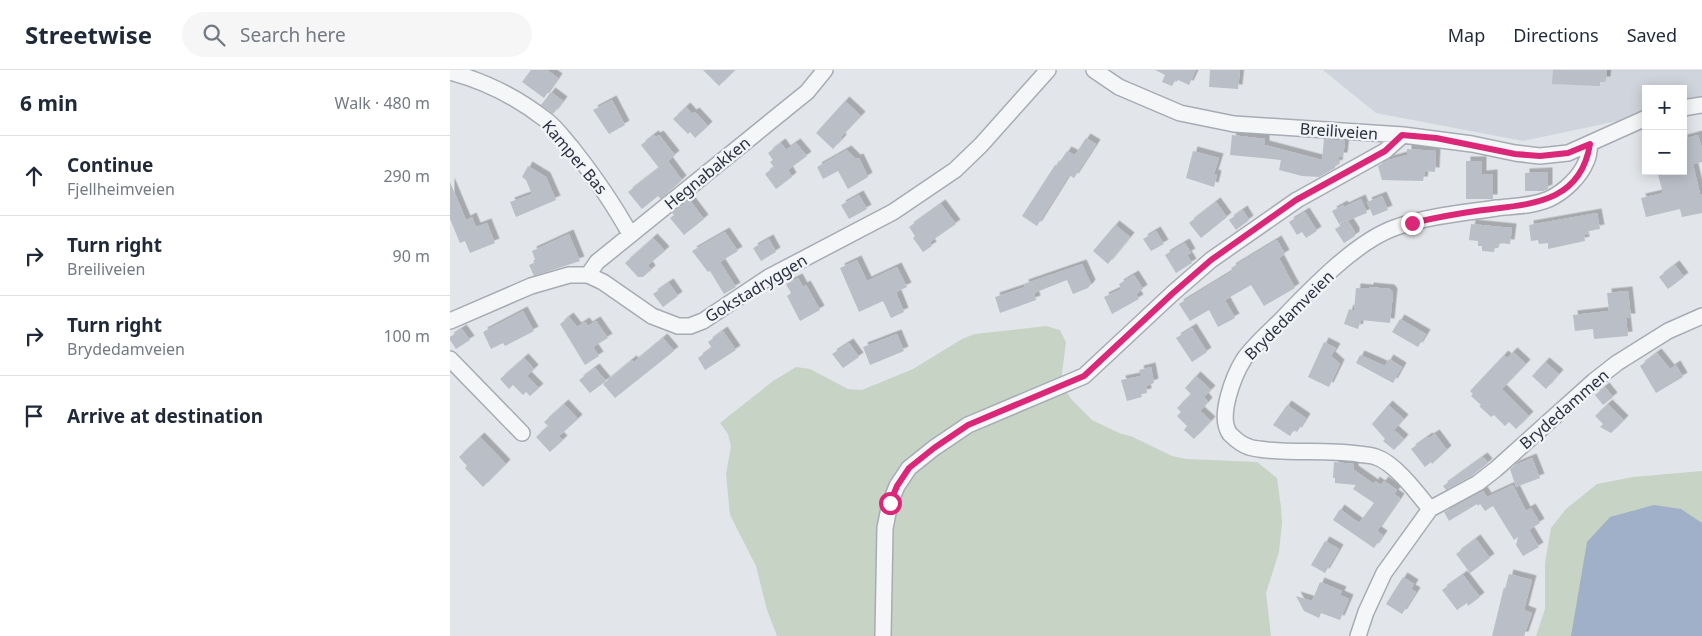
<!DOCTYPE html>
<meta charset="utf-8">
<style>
body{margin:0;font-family:"Noto Sans",sans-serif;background:#f6f6f7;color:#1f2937}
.controls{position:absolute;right:15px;top:15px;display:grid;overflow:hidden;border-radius:0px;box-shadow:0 2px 12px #0003}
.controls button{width:45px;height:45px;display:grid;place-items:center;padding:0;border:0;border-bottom:1px solid #e0e1e3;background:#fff;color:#1f2937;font:25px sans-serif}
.stop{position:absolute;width:15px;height:15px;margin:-11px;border:4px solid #db2777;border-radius:50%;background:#fff}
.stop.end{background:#db2777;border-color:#fff;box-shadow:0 1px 5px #0008}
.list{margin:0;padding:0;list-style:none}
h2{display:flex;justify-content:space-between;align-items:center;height:65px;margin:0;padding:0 20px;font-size:21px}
h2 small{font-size:16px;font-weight:400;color:#747a83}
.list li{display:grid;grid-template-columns:32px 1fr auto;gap:15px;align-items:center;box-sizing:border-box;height:80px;padding:0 20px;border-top:1px solid #e0e1e3}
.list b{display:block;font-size:19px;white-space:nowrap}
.list p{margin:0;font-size:16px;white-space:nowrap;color:#747a83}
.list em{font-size:16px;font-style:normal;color:#747a83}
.icon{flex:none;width:28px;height:28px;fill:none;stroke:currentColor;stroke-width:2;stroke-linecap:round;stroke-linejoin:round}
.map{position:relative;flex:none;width:1252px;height:566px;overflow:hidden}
header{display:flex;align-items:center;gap:30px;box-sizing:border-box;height:70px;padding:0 25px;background:#fff;border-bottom:1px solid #e0e1e3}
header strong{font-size:24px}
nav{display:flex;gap:28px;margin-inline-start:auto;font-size:18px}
.search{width:350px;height:45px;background:#f6f6f7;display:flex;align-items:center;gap:12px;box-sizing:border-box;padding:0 18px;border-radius:28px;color:#747a83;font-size:19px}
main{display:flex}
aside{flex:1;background:#fff}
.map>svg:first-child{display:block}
.built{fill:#d0d4dc}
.green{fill:#c7d3c4}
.water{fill:#9fb0c8}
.building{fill:#babec7;filter:url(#shadow)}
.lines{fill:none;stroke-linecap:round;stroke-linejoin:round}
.street-casing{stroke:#a7acb4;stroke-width:18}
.street{stroke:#f5f6f8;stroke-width:15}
.route{stroke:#db2777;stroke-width:6}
.labels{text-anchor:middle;stroke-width:4.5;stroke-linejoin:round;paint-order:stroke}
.street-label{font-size:16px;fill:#2b3241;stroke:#f2f4f7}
</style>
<header>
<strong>Streetwise</strong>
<div class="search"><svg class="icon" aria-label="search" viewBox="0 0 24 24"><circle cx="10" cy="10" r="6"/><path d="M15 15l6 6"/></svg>Search here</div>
<nav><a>Map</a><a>Directions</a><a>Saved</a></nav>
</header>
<main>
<aside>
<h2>6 min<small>Walk · 480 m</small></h2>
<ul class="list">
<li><svg class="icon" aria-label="ahead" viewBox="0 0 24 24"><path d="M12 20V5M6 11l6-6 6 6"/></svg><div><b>Continue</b><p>Fjellheimveien</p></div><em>290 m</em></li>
<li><svg class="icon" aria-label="right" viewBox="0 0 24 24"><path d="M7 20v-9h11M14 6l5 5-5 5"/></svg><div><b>Turn right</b><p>Breiliveien</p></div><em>90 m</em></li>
<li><svg class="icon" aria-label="right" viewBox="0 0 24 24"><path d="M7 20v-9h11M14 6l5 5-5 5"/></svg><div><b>Turn right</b><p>Brydedamveien</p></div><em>100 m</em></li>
<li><svg class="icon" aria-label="arrive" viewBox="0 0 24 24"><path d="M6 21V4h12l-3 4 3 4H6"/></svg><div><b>Arrive at destination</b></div></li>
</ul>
</aside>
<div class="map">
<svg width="1252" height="566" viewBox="0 0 1252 566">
<defs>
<filter id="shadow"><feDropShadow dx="4.5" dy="-4.5" stdDeviation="0" flood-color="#0004"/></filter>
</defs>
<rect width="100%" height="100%" fill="#e2e5ea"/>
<path class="built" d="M873 0H1252V33L1233 37V19H1196V45L1073 71 926 43Z"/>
<path class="green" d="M596 256 610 260 616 272 612 303 613 317 622 330 642 350 669 363 683 367 722 386 736 389 807 392 827 408 831 438 832 453 829 482 816 523 821 566H327L317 540 306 496 280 445 276 404 281 376 278 364 270 353 323 311 346 297 360 299 398 319 412 320 463 299 512 269 525 264Z
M1252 401V566H1086L1095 539V493L1101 458 1116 439 1147 414 1183 407Z"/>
<path class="water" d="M1204 435 1231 439 1252 453V566H1121L1137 472 1160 447Z"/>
<path class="building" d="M81 0H97L108 8 94 28 72 12Z
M253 0H285L269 16Z
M705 0H746L739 15 726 9 722 16 712 12 715 5Z
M760 0H790L788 19 759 17Z
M1103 0H1157L1156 11H1150V16L1102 14Z
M101 22 113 31 103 44 91 35Z
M162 30 175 55 159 64 143 40Z
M395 31 411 46 391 67 392 69 383 79 366 63Z
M236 37 242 44 245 42 258 56 245 68 240 62 238 64 223 49Z
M204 65 206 67 209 65 225 85 218 91 232 110 211 129 208 126 192 139 178 122 209 98 191 75Z
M782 65 815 69V75L872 90 874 69 895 71 893 87H889L888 95 885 94V98L869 107 852 106 829 100 831 90 780 85Z
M1248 65 1252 79V92L1243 94 1250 124H1252V143L1232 147 1230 139 1196 147 1191 128 1213 123 1207 101H1233V69Z
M636 68 646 74 624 108 619 105 587 156 572 146 605 95 607 96 617 81 625 85Z
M331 73 336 80 346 73 357 86 338 100 342 107 326 119 315 104 324 97 320 92 323 90 318 83Z
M957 79 986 81 985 102 975 101 973 111 932 110 928 96 938 90 957 85Z
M397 80 406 89 409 88 418 107 398 119 388 101 373 109 367 97Z
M743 81 769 88 764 104 767 105 764 117 736 108Z
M1016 91H1032V105L1043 104V129H1016Z
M78 96 96 107 106 130 66 147 60 132 82 124 76 110 72 107Z
M1098 102V119L1093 121H1075V103Z
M0 112 16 150 22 147 26 157 37 153 45 173 20 183 15 171 10 173 0 149Z
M409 125 417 139 399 149 391 135Z
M932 126 938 140 923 146 917 132Z
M239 129 254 149 234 165 220 148 224 145 222 143Z
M911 129 917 143 889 154 882 141 893 135 894 137Z
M766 132 777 147 751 168 739 153Z
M491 134 506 154 480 172 482 176 473 182 463 168 465 166 459 157Z
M793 140 799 150 786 160 779 150Z
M855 142 867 161 856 168 852 162 847 165 839 152Z
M1147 143 1150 159 1138 161 1139 165H1134L1135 171 1098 179V173L1089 174 1088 170 1081 171 1079 155Z
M898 151 905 162V166L894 173 885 159Z
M1021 154 1062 158 1060 174 1049 173 1048 178H1045L1044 182 1032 181V176H1028V171L1019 170Z
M665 155 680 167 658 194 643 181Z
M706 161 714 174 701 181 693 169Z
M275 162 288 181 270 192 286 217 274 224 260 201 258 202 242 181Z
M119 164 130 191 84 206 79 195 86 192 82 181Z
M203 168 215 181 198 195 201 200 193 207H188L175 193Z
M319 169 326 182 311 191 303 178Z
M827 170 835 184 829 188 845 218 814 236 801 215 775 230 785 248 768 257 759 240 740 251 729 234 783 201 781 198Z
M735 173 741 183 737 185 742 193 726 203 715 185Z
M407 190 417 211 447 197 457 217 446 222 454 242 441 248 433 231 409 242 390 198Z
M632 194 641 214 638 218 623 224 617 210 584 223 586 230 550 243 545 227 575 217 574 214Z
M1225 195 1234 207 1218 219 1209 207Z
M684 205 693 219 686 224 689 229 662 244 654 227 671 219 669 214Z
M348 208 353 217 356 215 370 240 350 251 337 226 341 223 336 214Z
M219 213 228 226 213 237 203 224Z
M919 217 940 219 943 223 940 253 911 250 908 259 894 254 899 239 904 241 906 218 919 219Z
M1178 221 1181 248H1176L1178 266 1144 269 1143 259 1125 261 1123 245 1159 241 1157 223Z
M73 241 84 261 55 276 53 273 41 279 33 262Z
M119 247 127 257 135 252 138 256 146 251 158 268 143 277 149 286 135 295 110 254Z
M950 249 976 264 968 277 942 262Z
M742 258 757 282 742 292 726 268Z
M12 259 20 270 6 279 0 270V267Z
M273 261 286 280 255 300 248 288 262 278 258 272Z
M447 264 454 281 420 295 413 277Z
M213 268 224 281 165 328 153 314 182 290 184 292Z
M874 272 886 278 881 286 890 294 879 317 858 307Z
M399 273 409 287 393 298 382 284Z
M1063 282 1076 294 1052 319 1079 346 1066 359 1059 352 1055 356 1044 345 1041 347 1029 336 1031 335 1021 326 1023 324 1020 321 1054 285 1057 288Z
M1207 283 1220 299 1226 295 1233 307 1206 323 1190 296Z
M910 285 935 296 939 289 952 297 943 313 906 293Z
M74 288 84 299 77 306 89 318 80 326 76 322 73 325 63 315 59 319 50 309Z
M1095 292 1109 304 1096 319 1082 306Z
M701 297 704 313 696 316 697 323 691 324 692 327 677 331 671 310 691 306 689 300Z
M145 298 156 311 140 323 129 310Z
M746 306 761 320 754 327 758 332 750 341 761 351 744 369 734 360 737 356 727 346 731 342 727 338 741 324 735 318Z
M1155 317 1163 327 1153 335 1145 325Z
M114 334 128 349 109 366 113 370 100 382 86 367 98 356 94 352Z
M1158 334 1174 350 1161 363 1150 357 1153 354 1145 346Z
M837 335 856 348 847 362 844 360 840 366 823 355Z
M938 335 954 349 944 360 954 369 944 380 933 371 935 369 922 354Z
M985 364 997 380 982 394 981 392 975 397 961 379 978 367 979 368Z
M30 367 56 394 33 417 15 398 17 396 9 387Z
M1033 387 1038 393 1023 405 996 420 993 416Z
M1082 388 1090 408 1066 417 1060 399 1065 395Z
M884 392 904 394V400L924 414 925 411 931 415 934 411 947 420 944 424 950 428 927 461 933 465 924 478 883 450 890 439 909 453 924 433 903 419 906 415 885 413V408H883Z
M1063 415 1076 441 1081 438 1090 453 1079 460 1089 477 1073 486 1066 475 1068 467 1064 470 1043 436 1035 441 1030 434 1028 436 1027 434 999 451 994 442 1033 421 1037 427Z
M1026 469 1040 488 1020 503 1006 484Z
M875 471 889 479 875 503 861 495Z
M1059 504 1082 510 1074 540 1082 543 1074 566H1042L1054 517 1055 519Z
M1013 505 1030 527 1018 536 1017 533 1007 540 992 520Z
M953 507 964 514 961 519 966 522 952 544 936 534Z
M870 512 892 521 890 525 899 529 890 550 871 543 869 548 854 541 846 526 862 531Z"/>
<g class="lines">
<defs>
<path id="street" d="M644 0 669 17 730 43 784 54 953 65 1022 74 1065 83 1090 86 1118 83 1196 48
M0 2C34 11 68 28 96 50 106 57 114 69 122 78 144 106 163 133 180 164
M1233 38 1252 35
M138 205 147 192 357 22 375 0
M0 251 81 216 119 205H138L153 212 202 246 228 256H240L253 251 319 207 443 142 505 100 531 75 598 0
M0 289 72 363
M980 439C968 424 945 393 926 387 921 385 914 385 908 384 878 380 847 383 817 380 811 379 804 379 799 377 792 375 785 369 780 364 767 347 784 305 794 289 804 275 818 263 830 251 859 221 905 172 944 158 977 146 1013 143 1047 138 1065 136 1083 136 1099 129 1114 122 1130 107 1136 92 1139 87 1139 80 1140 74
M433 566 435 458 440 433 447 416 459 398 484 378 518 355 634 306 723 223 761 190 847 130 935 81 953 65
M908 566 916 542 934 503 980 439 1028 413 1046 399 1144 311 1167 293 1218 261 1252 246"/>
</defs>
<use href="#street" class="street-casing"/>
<use href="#street" class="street"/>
</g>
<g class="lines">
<path class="route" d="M440 433 447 416 459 398 484 378 518 355 634 306 723 223 761 190 846 130 935 81 952 65 986 68 1065 84 1090 86 1118 83 1140 74C1130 136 1076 134 1026 141 1005 144 984 148 962 153"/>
</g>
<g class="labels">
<g class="street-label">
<text transform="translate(889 61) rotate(4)" y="6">Breiliveien</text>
<text transform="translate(125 87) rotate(50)" y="6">Kamper Bas</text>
<text transform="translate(257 103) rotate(-39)" y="6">Hegnabakken</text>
<text transform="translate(306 218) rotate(-31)" y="6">Gokstadryggen</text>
<text transform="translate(839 245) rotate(-45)" y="6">Brydedamveien</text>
<text transform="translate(1114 339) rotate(-41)" y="6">Brydedammen</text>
</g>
</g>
</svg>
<div class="controls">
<button>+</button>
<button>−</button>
</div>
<div class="stop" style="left:440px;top:433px"></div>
<div class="stop end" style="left:962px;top:153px"></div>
</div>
</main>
